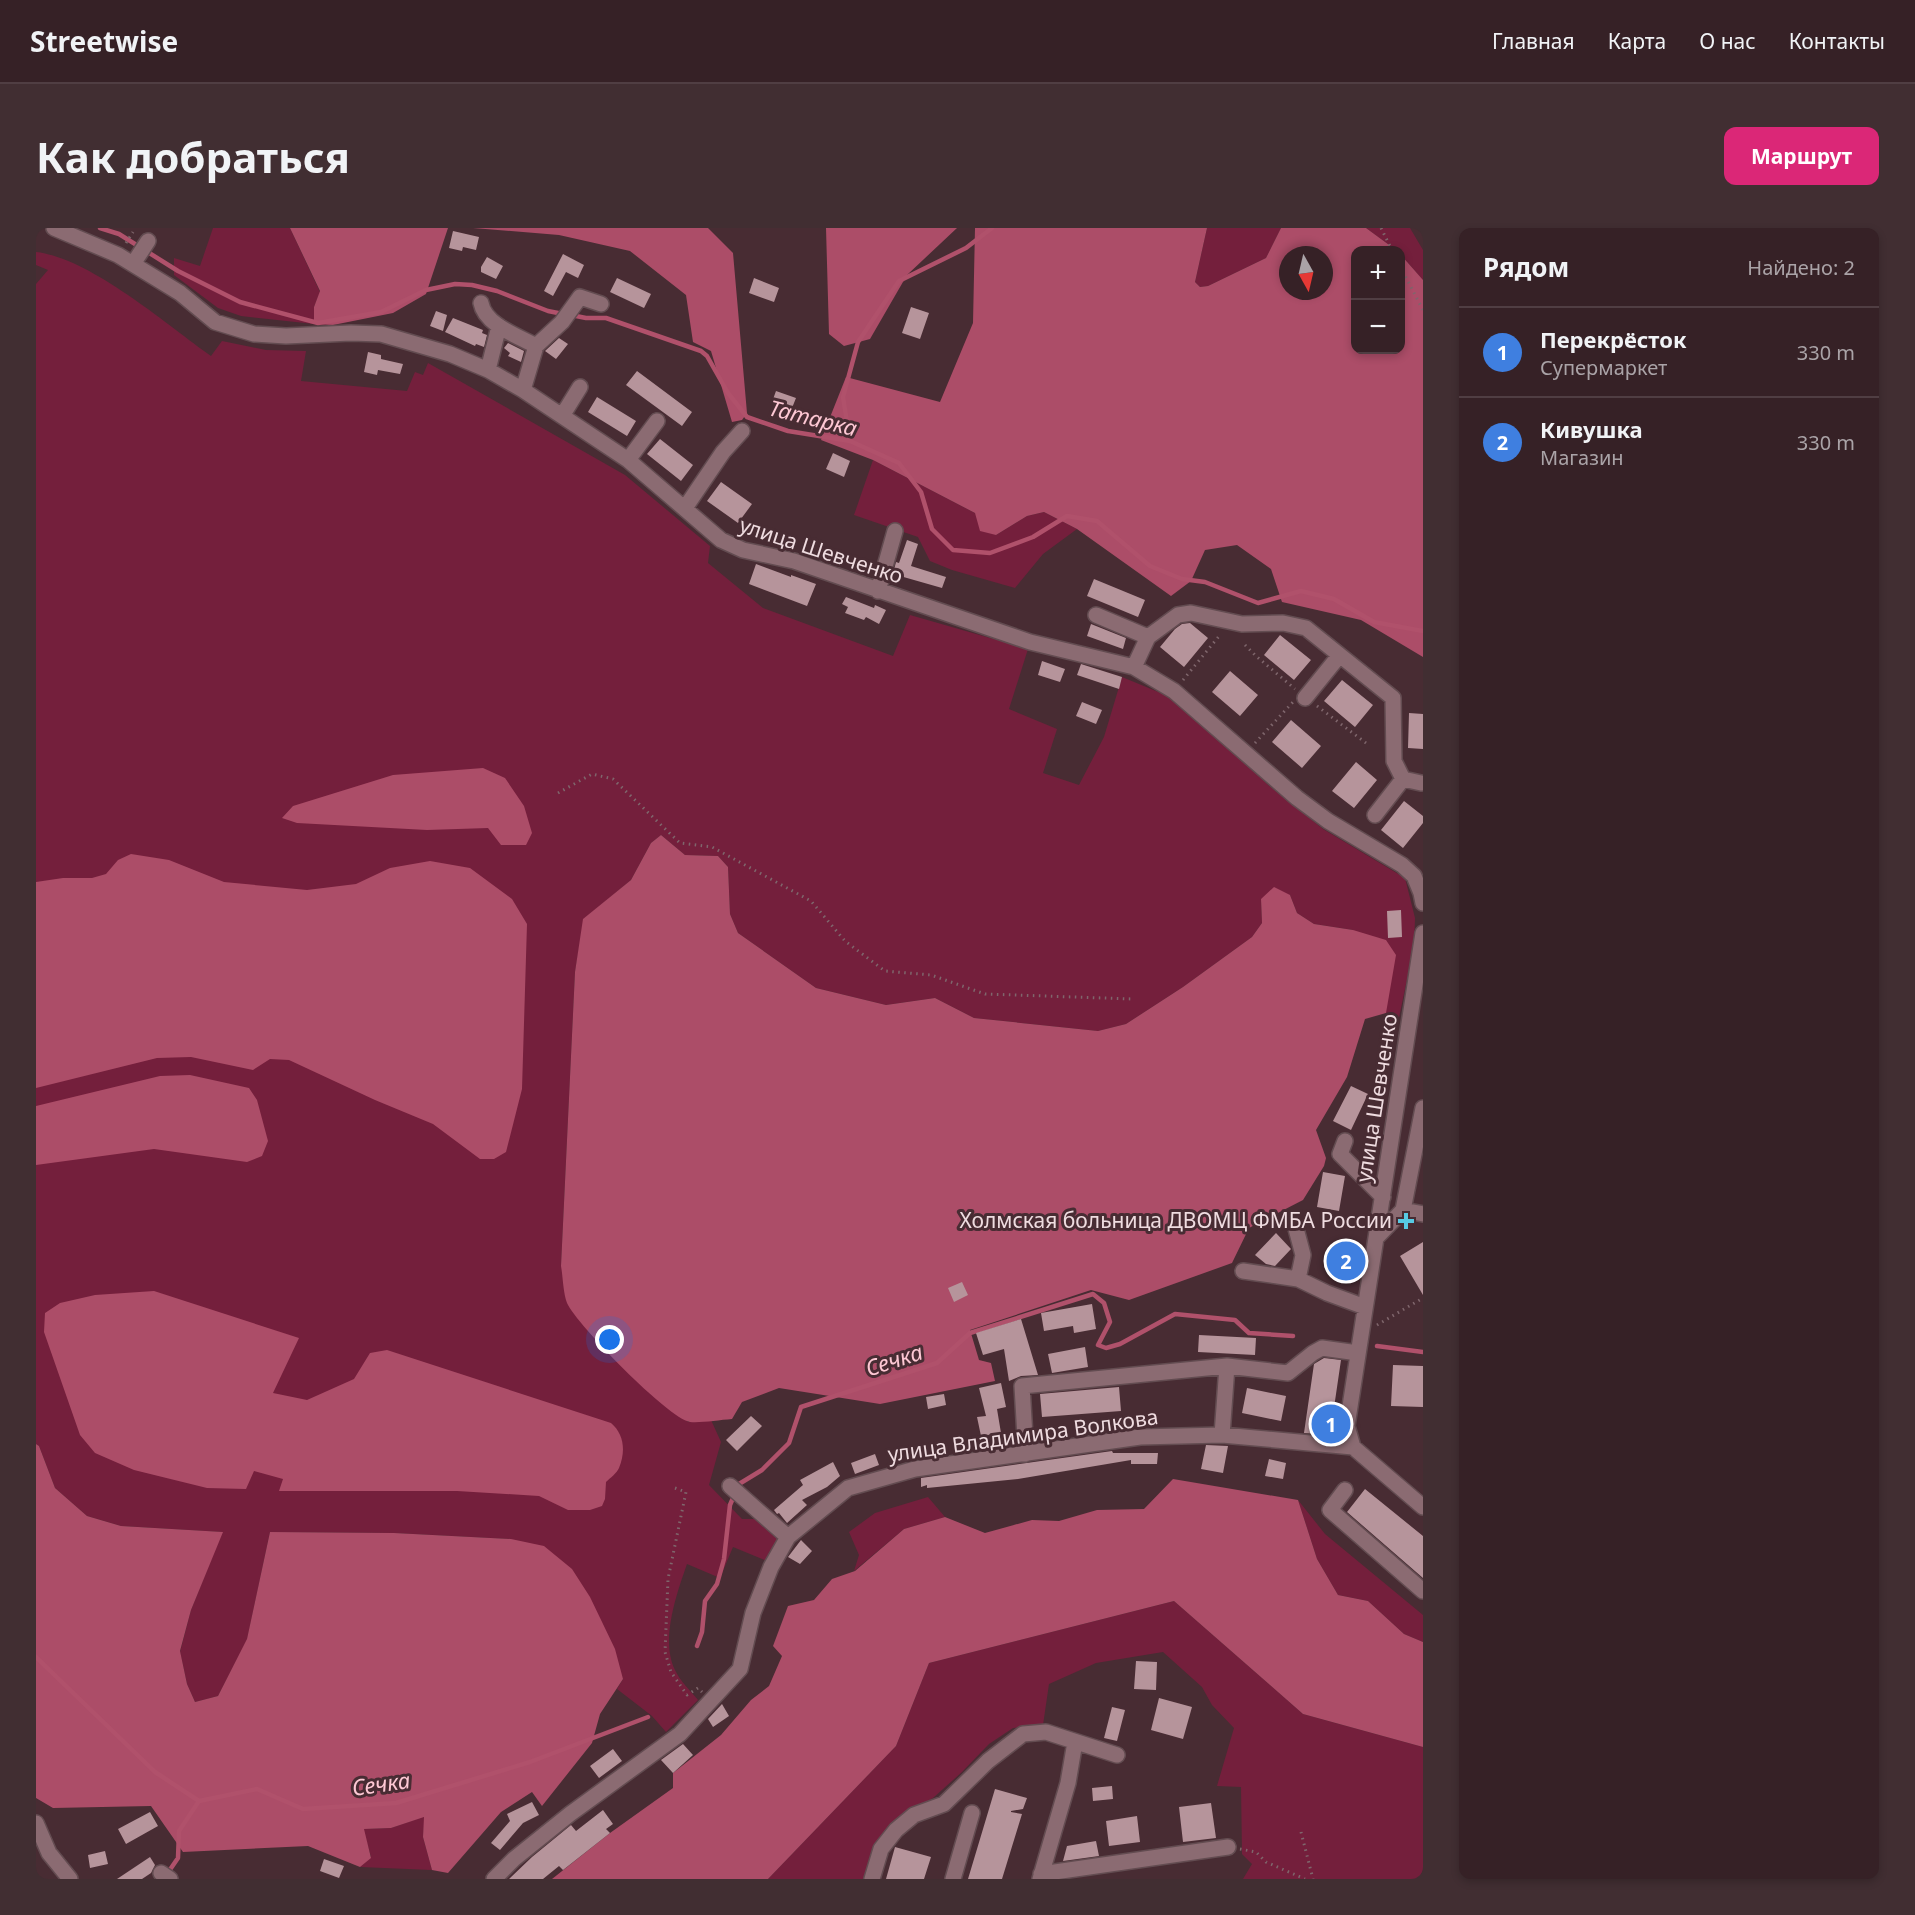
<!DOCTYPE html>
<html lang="ru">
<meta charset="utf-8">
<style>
body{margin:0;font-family:"Noto Sans",sans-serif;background:#412e32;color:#f1f3f6}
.controls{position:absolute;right:18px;top:18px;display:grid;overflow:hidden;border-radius:12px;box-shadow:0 3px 9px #0003}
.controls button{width:54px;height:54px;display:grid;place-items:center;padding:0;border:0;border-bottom:2px solid #503e43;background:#362126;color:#f1f3f6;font:30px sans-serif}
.compass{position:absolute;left:1243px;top:18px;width:54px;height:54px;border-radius:50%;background:#362126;box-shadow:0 3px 9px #0003;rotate:172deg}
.you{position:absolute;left:574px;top:1112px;width:21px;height:21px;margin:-15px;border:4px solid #fff;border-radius:50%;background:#1a73e8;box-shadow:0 0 0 9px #1a73e833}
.badge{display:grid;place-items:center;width:39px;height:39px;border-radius:50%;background:#db2777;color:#fff;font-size:20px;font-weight:700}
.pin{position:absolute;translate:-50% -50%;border:3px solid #fff;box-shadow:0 2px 6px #0006}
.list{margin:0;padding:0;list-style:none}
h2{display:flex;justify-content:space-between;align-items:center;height:78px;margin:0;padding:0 24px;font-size:26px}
h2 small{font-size:20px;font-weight:400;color:#aaa3a7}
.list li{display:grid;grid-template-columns:39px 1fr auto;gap:18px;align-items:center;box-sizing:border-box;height:90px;padding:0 24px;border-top:2px solid #503e43}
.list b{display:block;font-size:22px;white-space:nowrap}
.list p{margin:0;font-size:20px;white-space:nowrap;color:#aaa3a7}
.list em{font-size:20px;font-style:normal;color:#aaa3a7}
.map{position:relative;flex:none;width:1387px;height:1651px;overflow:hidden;border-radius:12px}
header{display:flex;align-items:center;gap:36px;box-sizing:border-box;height:84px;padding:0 30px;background:#362126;border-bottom:2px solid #503e43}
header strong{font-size:28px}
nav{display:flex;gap:33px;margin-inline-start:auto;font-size:21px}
.intro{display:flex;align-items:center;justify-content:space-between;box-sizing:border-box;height:144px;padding:0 36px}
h1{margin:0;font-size:42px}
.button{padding:15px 27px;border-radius:12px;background:#db2777;color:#fff;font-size:21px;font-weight:700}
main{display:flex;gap:36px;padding:0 36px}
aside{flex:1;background:#362126;border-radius:12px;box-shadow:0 3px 9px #0003}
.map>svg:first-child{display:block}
.green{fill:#741f3c}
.forest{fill:#ac4d68;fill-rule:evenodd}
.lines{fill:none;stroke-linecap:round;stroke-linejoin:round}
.stream{stroke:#b0516b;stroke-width:4.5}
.building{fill:#b6949b}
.minor-casing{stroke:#634c51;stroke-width:18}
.path{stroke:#7f666c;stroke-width:3;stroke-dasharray:1.5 4.5;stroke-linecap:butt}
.minor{stroke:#8b6b72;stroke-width:15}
.poi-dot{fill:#57c9e2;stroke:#482c33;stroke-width:2}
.labels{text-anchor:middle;stroke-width:6;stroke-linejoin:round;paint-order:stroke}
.street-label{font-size:21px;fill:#efdce0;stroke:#482c33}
.poi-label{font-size:21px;fill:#efdce0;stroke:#482c33;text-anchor:end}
.water-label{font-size:22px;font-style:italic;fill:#fec8d4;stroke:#482c33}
</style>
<header>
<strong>Streetwise</strong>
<nav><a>Главная</a><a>Карта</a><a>О нас</a><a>Контакты</a></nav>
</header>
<div class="intro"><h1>Как добраться</h1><a class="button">Маршрут</a></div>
<main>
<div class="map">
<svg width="1387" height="1651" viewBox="0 0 1387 1651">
<rect width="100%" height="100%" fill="#482c33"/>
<path class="green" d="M177 0H254L284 64 278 79V96L205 88 182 80 138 47V30L164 38Z
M1171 0H1245L1230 30 1172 58 1164 59 1159 54Z
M1330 0H1374L1387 22V52L1365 27 1364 22H1360Z
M0 24C54 30 130 96 175 128L186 113 230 122 270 123 265 153 371 163 379 144 387 147 392 135 589 247 674 318 672 335 727 380 857 428 874 387 992 421 973 481 1021 501 1007 545 1043 557 1068 509 1086 449 1132 468 1189 514 1231 556 1287 601 1369 650 1379 690 1378 718 1359 809 1348 808 1350 785 1317 702 1278 696 1261 685 1254 667 1225 671 1226 695 1216 709 1147 759 1090 796 1062 803 938 790 899 770 850 777 780 760 702 705 694 686 692 639 682 628 649 627 625 607 615 615 595 652 548 691 539 744 525 1038 652 1194 675 1192 685 1214 673 1257 706 1291H725L744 1312 731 1333 697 1319 684 1350 651 1336C641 1365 624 1412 639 1442 644 1453 654 1462 662 1472L630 1504 616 1488 581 1461 587 1451 475 1311 358 1305 234 1304 211 1412 182 1468 159 1474 151 1456 144 1424 155 1382 186 1304 85 1298 51 1288 19 1260 3 1218 0 1216V56L12 42 0 37Z
M837 232 939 285 960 307 991 288 1008 284 1041 301 1007 326 979 360 916 342 894 333 882 309 818 287Z
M892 1269 909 1289 868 1301 818 1343 823 1327 813 1304 839 1285Z
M1262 1272 1289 1306 1387 1387V1414L1368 1406 1332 1373 1302 1367 1281 1331Z
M1138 1373 1267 1486 1387 1519V1651H1207L1216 1636 1206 1626 1205 1559 1181 1558 1198 1500 1176 1477 1166 1459 1127 1424 1060 1435 1013 1456 1007 1497 977 1500 953 1516 926 1544 897 1570 863 1590 829 1651H732L860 1518 893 1435Z
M389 1588 387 1609 396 1642 324 1639 335 1629 327 1601 355 1600Z"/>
<path class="forest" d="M254 0H412L390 66 357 85 297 97 278 96V79L284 63Z
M437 0H672L697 25 711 185 706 192 696 194 675 123 657 114 650 67 594 23 523 7Z
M790 0H921L871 47 834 111 808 118 793 106Z
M939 0H1171L1159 54 1164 59 1172 58 1230 30 1245 0H1330L1360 22H1320V122H1364L1365 27 1387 52V429L1325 392 1246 374 1235 341 1201 317 1169 322 1155 353 1135 368 1041 301 1008 284 991 288 960 307 944 303 939 285 837 232 785 212 810 149 904 174 937 95ZM1252 27H1288V63H1252Z
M447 540 469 550 488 578 496 605 490 617H465L452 600 391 602 261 595 246 590 257 578 357 547Z
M625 607 649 627 682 628 692 639 694 686 702 705 780 760 850 777 899 770 938 790 1062 803 1090 796 1147 759 1216 709 1226 695 1225 671 1238 659 1254 667 1261 685 1278 696 1317 702 1350 712 1360 727 1350 785 1329 791 1311 849 1280 902 1290 930 1288 938 1267 972 1213 1000 1196 1035 1093 1072 1055 1062 934 1102 943 1132 955 1135 959 1153 844 1176 743 1160 706 1174 696 1191C683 1192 665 1195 654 1194 632 1190 541 1097 531 1075 527 1064 527 1049 525 1038L539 744 547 691 595 652 615 615Z
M95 626 133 632 188 654 271 662 320 656 354 640 394 633 434 640 476 671 491 696 486 861 470 924 458 931H444L397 896 339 872 253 832 234 831 217 842 155 829 121 830 0 860V654L27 650H56L70 646 82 632Z
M154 847 213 860 221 872 232 913 226 928 211 934 118 921 0 937V878L124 848Z
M118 1063 263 1110 237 1165 271 1172 318 1151 334 1125 351 1122 575 1195C588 1206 590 1223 583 1240 581 1245 574 1250 570 1254L569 1271 566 1278 554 1282H532L503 1268 421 1263H243L247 1251 218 1243 210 1261 171 1260 98 1242 59 1225 44 1207 8 1104 9 1085 24 1075 59 1067Z
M0 1216 3 1218 19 1260 51 1288 85 1298 187 1304 155 1382 144 1423 151 1456 159 1474 182 1468 211 1411 234 1304 358 1305 475 1311 508 1318 536 1341 554 1369 579 1421 587 1451 564 1486 556 1515 506 1578 496 1564 465 1584 412 1645 396 1642 387 1609 388 1589 355 1600 328 1601 335 1630 324 1639 272 1618 147 1624 115 1578 17 1580 0 1570Z
M1137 1251 1262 1272 1281 1331 1302 1367 1332 1373 1368 1406 1387 1414V1519L1267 1486 1138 1373 893 1435 860 1518 732 1651H516L574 1605 637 1560V1545L685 1507 715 1472 733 1458 746 1428 737 1418 752 1378 778 1372 796 1351 819 1343 868 1301 909 1289 949 1305 996 1292 1023 1293 1061 1282 1108 1281Z"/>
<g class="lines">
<path class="stream" d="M64 0 83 6 142 43 204 74 282 95 345 84 390 62 419 56 436 57 461 63 512 83 527 86
M535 87 550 90H570L665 123 671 128 692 165 711 189 752 203 814 213 863 235 885 264 896 301 917 322 954 325 997 309 1031 288 1061 293 1114 338 1146 351 1169 354 1222 375 1265 363 1298 371 1338 394 1387 403
M814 213 807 169 822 114 863 53 930 20 956 0
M1341 1118 1387 1124
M661 1418 666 1404 669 1373 681 1356 688 1331 694 1277 703 1256 726 1242 753 1215 765 1179 901 1135 934 1105 1057 1066 1068 1075 1074 1094 1062 1117 1070 1120 1084 1116 1139 1086 1199 1092 1213 1105 1257 1108
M0 1429 119 1544 163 1573
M131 1646 142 1630 143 1603 163 1573 221 1561 267 1581 360 1575 494 1534 612 1489"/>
</g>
<path class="building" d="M417 3 443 9 440 22 427 19 426 23 413 20Z
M527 26 548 37 542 50 530 44 517 68 508 63Z
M451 29 467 38 460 51 445 44V39Z
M581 50 615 66 608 80 574 64Z
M718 50 743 60 738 74 713 65Z
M875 79 893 85 884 111 866 105Z
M400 83 411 87 407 103 394 98Z
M417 90 447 102 446 105 451 107 448 119 440 116 439 118 409 104Z
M523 110 532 116 520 131 509 123Z
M472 115 488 123 485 134 472 128 474 125 468 120Z
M332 124 345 127V131L367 136 364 146 342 142 341 147 328 144Z
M601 143 656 184 646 198 590 157Z
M740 163 760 170 756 180 736 174Z
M561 169 600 193 591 208 552 184Z
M624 211 657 237 645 253 611 226Z
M797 225 814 233 808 249 790 241Z
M685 254 716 276 702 295 671 273Z
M871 312 882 316 875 338 910 349 906 360 857 346 860 334 863 335Z
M720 336 755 349V347L780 356 771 378 713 356Z
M1058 351 1109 372 1102 389 1051 368Z
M810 369 838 380 839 377 850 382 843 396 830 389 828 392 809 385 812 379 806 376Z
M1154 395 1172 410 1148 439 1124 419 1139 401 1146 396Z
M1055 396 1090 410 1087 421 1051 408Z
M1244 407 1275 432 1258 452 1228 427Z
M1006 433 1029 441 1024 454 1002 447Z
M1045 436 1086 449 1083 461 1041 447Z
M1194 443 1222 467 1204 488 1176 464Z
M1306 452 1337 477 1319 499 1288 473Z
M1046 474 1066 482 1060 496 1040 488Z
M1373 485 1387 486V521L1372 520Z
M1255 492 1285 518 1266 540 1236 514Z
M1320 534 1341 552 1318 580 1296 563Z
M1368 573 1387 588V595L1367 620 1345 602Z
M1365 682 1366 709 1352 710 1351 683Z
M1315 858 1332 866 1315 902 1297 893Z
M1287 944 1309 948 1303 983 1281 979Z
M1240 1005 1255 1021 1239 1038 1230 1036 1219 1027Z
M1387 1014V1067L1364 1028Z
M926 1054 932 1067 918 1074 912 1060Z
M1056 1076 1060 1101 1038 1105 1037 1098 1008 1103 1005 1085Z
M985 1091 1002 1147 985 1148 973 1153 968 1121 947 1127 940 1105Z
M1163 1107 1220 1110 1219 1127 1162 1124Z
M1049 1119 1052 1139 1016 1145 1012 1126Z
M1288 1130 1305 1132 1294 1207 1268 1205 1278 1136Z
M1357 1137 1387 1138V1179L1355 1178Z
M965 1155 970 1179 961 1181 965 1205 945 1208 941 1189 950 1188 943 1160Z
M1083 1159 1085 1183 1006 1189 1004 1166Z
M1211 1160 1250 1168 1245 1193 1206 1185Z
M908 1166 910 1177 892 1181 890 1169Z
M715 1188 726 1198 701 1223 690 1212Z
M1170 1217 1192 1218 1187 1245 1165 1241Z
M1076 1223 1077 1225H1122L1121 1236H1095V1232L982 1251 891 1260V1257L885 1259V1250Z
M839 1226 843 1237 819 1246 815 1235Z
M1233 1231 1250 1235 1247 1251 1229 1248Z
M797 1234 804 1248 791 1259 766 1272 771 1277 751 1295 743 1285 741 1286 738 1282 767 1257 764 1252Z
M1329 1261 1387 1308V1350L1311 1284Z
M765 1312 776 1323 764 1336 752 1329Z
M1100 1433 1121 1434 1120 1462 1098 1461Z
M1123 1470 1156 1479 1147 1511 1115 1502Z
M686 1476 693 1488 677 1499 672 1491Z
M1076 1479 1089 1482 1081 1513 1068 1510Z
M647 1516 657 1527 637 1545 625 1532Z
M577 1521 586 1533 563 1550 554 1538Z
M1076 1558 1077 1571 1057 1573 1056 1560Z
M959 1561 991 1570 987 1581 975 1583V1584L986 1586 966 1651H932Z
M496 1574 503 1587 487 1595 464 1622 455 1615 474 1593 471 1586Z
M1175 1575 1180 1610 1147 1614 1143 1579Z
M567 1582 577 1596 570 1601 574 1605 527 1642 523 1638 507 1651H473L496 1629 535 1597 540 1603Z
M114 1584 122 1598 90 1616 82 1601Z
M1101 1588 1104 1614 1073 1618 1070 1593Z
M1060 1613 1063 1628 1027 1633 1031 1618Z
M859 1619 895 1629 888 1651H850Z
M69 1623 72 1636 54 1640 52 1627Z
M114 1629 119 1637 115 1645 106 1651H81Z
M288 1631 308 1638 303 1650 284 1643Z"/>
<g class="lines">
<defs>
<path id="minor" d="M18 0 82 27 144 65 179 94 218 106 250 108 315 105 345 106 414 126 452 142 487 162 592 232 685 312 707 322 758 333 994 414 1098 439 1138 463 1261 570 1292 593 1366 637 1378 648 1385 665 1387 675
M97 36 112 13
M445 75C449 97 482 108 500 118
M452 142 463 98
M487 162 500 118 526 94 544 69 565 76
M526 188 544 159
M592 232 621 193
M649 280 687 224 706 203
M842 363 859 303
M1060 387 1112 409
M1098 439 1112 409 1142 387 1155 385 1206 396 1247 395 1270 400 1357 470 1358 533 1367 551 1339 587
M1269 470 1303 428
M1367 551 1385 555
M1387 705 1311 1198 1317 1219 1387 1279
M1309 913 1304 926 1347 969
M1367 982 1387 986
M1259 997 1267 1027 1262 1051
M1340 1010 1367 982 1387 880
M1207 1043 1262 1051 1291 1065 1329 1079
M1186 1207 1191 1138
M990 1226 986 1158 1191 1138 1252 1145 1277 1125 1286 1120 1322 1125
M694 1258 752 1309
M1309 1262 1294 1282 1387 1363
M0 1595 13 1625 34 1651
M125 1645 134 1651
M1005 1646 1192 1619
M458 1651 478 1631 534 1586 644 1506 704 1441 717 1385 735 1339 752 1309 812 1260 879 1241 1104 1209 1186 1207 1317 1219
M836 1651 845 1621 860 1602 878 1587 908 1576 952 1533 987 1506 1010 1504 1081 1527
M917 1651 936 1585
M1004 1651 1032 1555 1039 1514"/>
</defs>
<use href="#minor" class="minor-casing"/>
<path class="path" d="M1345 0 1356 22
M90 15 97 4
M1364 38 1387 82
M1209 417 1220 428 1259 461
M1147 452 1184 407
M1281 478 1330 515
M1219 515 1257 474
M522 565 556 546 577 551 644 615 676 619 775 673 809 713 849 743 895 747 949 766 1097 771
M1341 1097 1387 1070
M639 1260 650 1264 632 1351 629 1424 635 1444 651 1467 662 1460 666 1464
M1265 1604 1277 1651
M1204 1621 1220 1624 1230 1634 1269 1651"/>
<use href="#minor" class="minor"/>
</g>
<path class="poi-dot" d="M1367 984h6v6h6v6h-6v6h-6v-6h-6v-6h6z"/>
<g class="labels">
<g class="street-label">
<text transform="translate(785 323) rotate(18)" y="7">улица Шевченко</text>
<text transform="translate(1341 870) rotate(-81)" y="7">улица Шевченко</text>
<text transform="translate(987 1208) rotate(-8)" y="7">улица Владимира Волкова</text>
</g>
<g class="poi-label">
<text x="1356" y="1000">Холмская больница ДВОМЦ ФМБА России</text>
</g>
<g class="water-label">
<text transform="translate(777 190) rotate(14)" y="8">Татарка</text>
<text transform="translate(858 1132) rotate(-18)" y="8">Сечка</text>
<text transform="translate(345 1556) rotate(-8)" y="8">Сечка</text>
</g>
</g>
</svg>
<div class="controls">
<button>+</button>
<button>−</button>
</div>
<svg class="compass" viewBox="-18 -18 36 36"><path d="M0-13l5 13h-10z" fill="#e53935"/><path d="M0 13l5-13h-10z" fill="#aaa3a7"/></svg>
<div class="you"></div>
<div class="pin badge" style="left:1295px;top:1196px;background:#3f7fe0">1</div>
<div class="pin badge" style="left:1310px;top:1033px;background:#3f7fe0">2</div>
</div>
<aside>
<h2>Рядом<small>Найдено: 2</small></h2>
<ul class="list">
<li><span class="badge" style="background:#3f7fe0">1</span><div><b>Перекрёсток</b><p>Супермаркет</p></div><em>330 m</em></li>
<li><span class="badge" style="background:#3f7fe0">2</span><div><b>Кивушка</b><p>Магазин</p></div><em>330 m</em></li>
</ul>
</aside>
</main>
